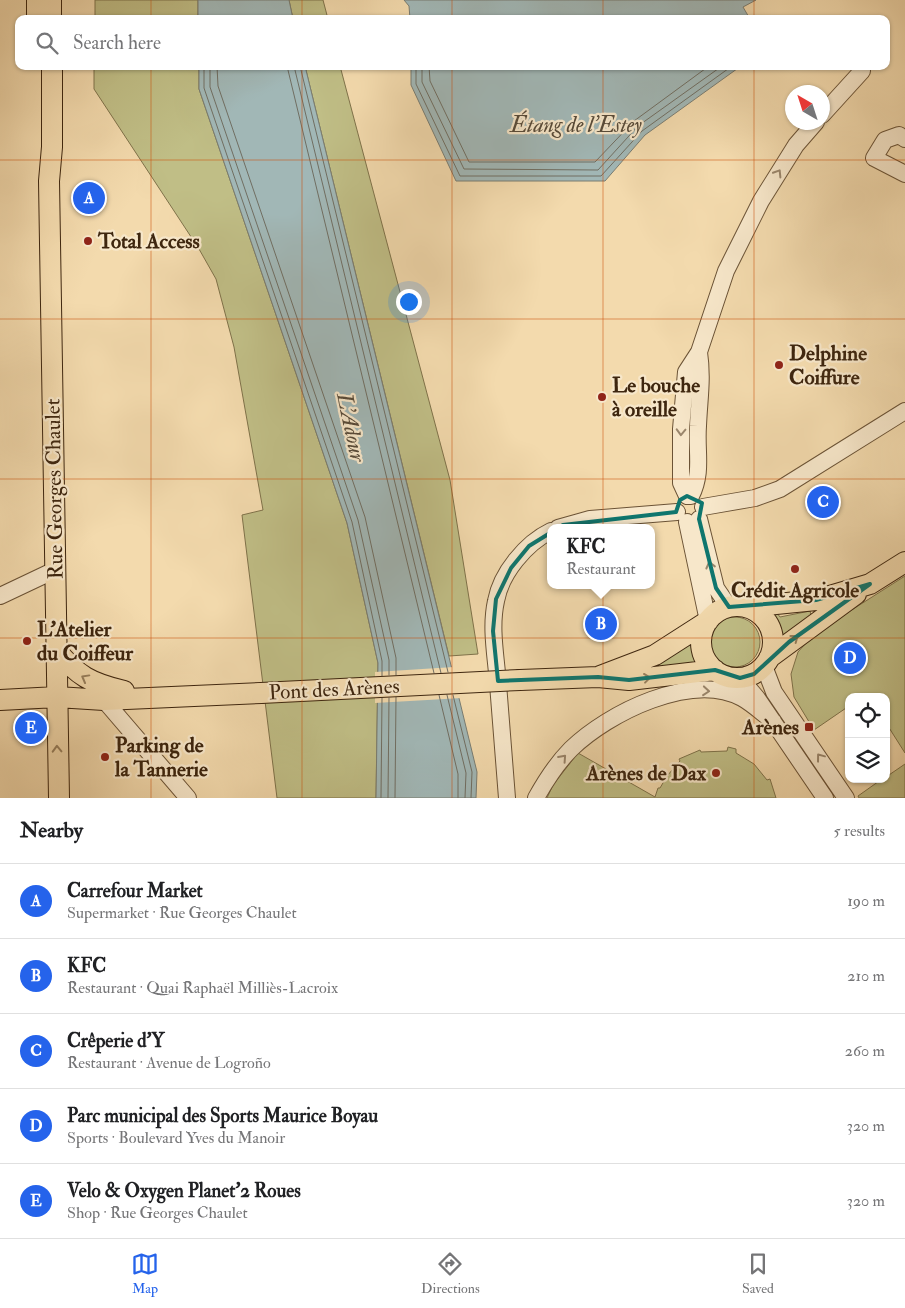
<!DOCTYPE html>
<meta charset="utf-8">
<style>
body{margin:0;font-family:"IM FELL Double Pica",serif;background:#f2f2f2;color:#202124}
.controls{position:absolute;right:15px;bottom:15px;display:grid;overflow:hidden;border-radius:10px;box-shadow:0 1px 4px #0004}
.controls button{width:45px;height:45px;display:grid;place-items:center;padding:0;border:0;border-bottom:1px solid #e0e0e0;background:#fff;color:#202124;font:25px sans-serif}
.compass{position:absolute;left:785px;top:85px;width:45px;height:45px;border-radius:50%;background:#fff;box-shadow:0 1px 4px #0004;rotate:321deg}
.you{position:absolute;left:408px;top:301px;width:18px;height:18px;margin:-12px;border:4px solid #fff;border-radius:50%;background:#1a73e8;box-shadow:0 0 0 8px #1a73e833}
.badge{display:grid;place-items:center;width:32px;height:32px;border-radius:50%;background:#2563eb;color:#fff;font-size:16px;font-weight:700}
.pin{position:absolute;translate:-50% -50%;border:2px solid #fff;box-shadow:0 1px 5px #0006}
.popup{position:absolute;left:547px;top:524px;width:108px;height:65px;box-sizing:border-box;display:grid;place-content:center;border-radius:10px;background:#fff;filter:drop-shadow(0 1px 4px #0005);font-size:16px;white-space:nowrap;color:#757577}
.popup b{font-size:19px;color:#202124}
.popup::after{content:'';position:absolute;left:50%;top:100%;margin-left:-10px;border:10px solid transparent;border-top-color:#fff}
.list{margin:0;padding:0;list-style:none}
h2{display:flex;justify-content:space-between;align-items:center;height:65px;margin:0;padding:0 20px;font-size:21px}
h2 small{font-size:16px;font-weight:400;color:#757577}
.list li{display:grid;grid-template-columns:32px 1fr auto;gap:15px;align-items:center;box-sizing:border-box;height:75px;padding:0 20px;border-top:1px solid #e0e0e0}
.list b{display:block;font-size:19px;white-space:nowrap}
.list p{margin:0;font-size:16px;white-space:nowrap;color:#757577}
.list em{font-size:16px;font-style:normal;color:#757577}
.icon{flex:none;width:28px;height:28px;fill:none;stroke:currentColor;stroke-width:2;stroke-linecap:round;stroke-linejoin:round}
.map{position:relative;flex:none;width:905px;height:798px;overflow:hidden}
.search{position:absolute;background:#fff;box-shadow:0 1px 4px #0004;left:15px;right:15px;top:15px;height:55px;display:flex;align-items:center;gap:12px;box-sizing:border-box;padding:0 18px;border-radius:10px;color:#757577;font-size:19px}
.sheet{height:440px;background:#fff}
nav{display:flex;justify-content:space-around;align-items:center;box-sizing:border-box;height:70px;border-top:1px solid #e0e0e0;background:#fff;font-size:14px;color:#757577}
nav a{display:grid;justify-items:center;gap:2px}
nav .on{color:#2563eb}
.map>svg:first-child{display:block}
.green{fill:#c0be86;stroke:#7f724a}
.water{fill:#a1b7b6;stroke:#797d73}
.pier{fill:#f3daad}
.lines{fill:none;stroke-linecap:round;stroke-linejoin:round}
.shore{stroke:#706e62;stroke-width:1}
.minor-casing{stroke:#6b5336;stroke-width:18}
.major-casing{stroke:#3e260f;stroke-width:22}
.minor{stroke:#f7e7ca;stroke-width:16}
.major{stroke:#f3daad;stroke-width:20}
.major-bridge-casing{stroke:#3e260f;stroke-width:22;stroke-linecap:butt}
.major-bridge{stroke:#f3daad;stroke-width:20}
.oneway{stroke:#9a866c}
.oneway2{stroke:#98805e}
.marked{fill:none;stroke:#0f766e;stroke-width:4;stroke-linejoin:round}
.grid{fill:none;stroke:#ce510c;stroke-width:1;stroke-opacity:0.55}
.poi-dot{fill:#8f2418;stroke:#f7e7ca;stroke-width:2}
.labels{text-anchor:middle;stroke-width:4.5;stroke-linejoin:round;paint-order:stroke}
.poi-label{font-size:21px;font-weight:bold;fill:#3e260f;stroke:#f7e7ca;text-anchor:start}
.street-label{font-size:21px;fill:#3e260f;stroke:#f7e7ca}
.water-label{font-size:22px;font-style:italic;fill:#574a39;stroke:#f7e7ca}
</style>
<div class="map">
<svg width="905" height="798" viewBox="0 0 905 798">
<rect width="100%" height="100%" fill="#f3daad"/>
<filter id="stains"><feTurbulence type="fractalNoise" baseFrequency=".004" numOctaves="4"/><feColorMatrix values="0 0 0 0 .2 0 0 0 0 .09 0 0 0 0 .02 0 0 0 .5 -.17"/></filter>
<radialGradient id="worn" r=".72"><stop offset=".6" stop-color="#630" stop-opacity="0"/><stop offset="1" stop-color="#630" stop-opacity=".3"/></radialGradient>
<path class="green" d="M95 0H198V19H95Z
M289 0H323L328 19H293Z
M94 66H199V89L347 523 378 663 376 798H277L242 515 263 510 234 347 216 279 199 249 94 89Z
M305 66H340L450 480 478 654 449 656Z
M905 576V753L886 723V697H869L867 694 863 697H849V706L814 730 794 697 791 674 798 652 814 634Z
M810 611 811 615 783 637 778 635 769 615 777 613 780 617Z
M710 642a25 25 0 1 1 50 0a25 25 0 1 1-50 0Z
M692 640 697 664 618 673Z
M728 747 736 749V753L754 764 767 780 770 779 776 798H547L553 785 578 753 655 797 658 788H660L667 776 680 761 679 759 700 750 701 752 727 751Z
M905 764V798H859L858 796 882 779H886V777Z"/>
<path class="water" d="M198 0H289L293 19H198Z
M404 0H756L743 7 750 19H410L409 6Z
M199 66H305L477 772 476 798H376L378 663 347 523 199 89Z
M411 66H741L645 135 605 181H456L411 85Z"/>
<path class="pier" d="M454 667 462 698 375 703V672Z"/>
<g class="lines">
<path class="shore" d="M204 66V88L352 522 382 661V676
M210 66V87L358 520 389 660V675
M217 66 218 86 365 517 396 658V675
M287 66 434 673
M294 66 441 673
M300 66 448 672
M416 66V84L460 176H601L642 131 732 66
M422 66V82L464 169 598 170 638 126 722 66
M429 66 430 81 469 162H595L634 121 709 66
M439 695 458 774V798
M447 695 466 773 465 798
M453 695 472 772 471 798
M381 798 382 698
M388 798 389 698
M395 798 396 697"/>
<defs>
<path id="minor" d="M822 115 862 71
M905 139 899 135 885 140 874 158 905 174
M687 496 681 483V429L686 372 699 352 726 271 761 201 796 145 816 122
M691 496C703 472 696 452 698 426 699 400 703 379 699 352
M703 507 755 498 780 489 905 411
M699 519 716 588 729 607
M687 522 708 621
M558 528 590 519 677 512
M0 596 55 570
M764 666 774 692 846 798
M740 678 757 698 825 798
M104 700 188 798
M507 798C504 760 501 722 498 684 496 656 490 628 496 601 501 573 526 543 551 531
M536 798C546 780 557 763 571 749 608 713 692 671 742 698 753 704 763 714 773 721"/>
<path id="major" d="M37 0V19
M51 0V19
M52 66V147L49 181 59 798
M701 642a36 36 0 1 1 72 0a36 36 0 1 1-72 0Z
M747 607 816 600 870 584 905 562
M56 650C78 676 90 683 124 691
M769 658 856 594
M600 676 655 655 708 621
M520 680 598 677 629 680 715 670
M0 700 57 697 104 700 261 693"/>
</defs>
<use href="#minor" class="minor-casing"/>
<use href="#major" class="major-casing"/>
<use href="#minor" class="minor"/>
<use href="#major" class="major"/>
<defs>
<path id="major-bridge" d="M261 693 520 680"/>
</defs>
<use href="#major-bridge" class="major-bridge-casing"/>
<use href="#major-bridge" class="major-bridge"/>
</g>
<defs><path id="oneway-chevron" d="M-2-3.5L2.5 0L-2 3.5" fill="none" stroke-width="1.6" stroke-linecap="round" stroke-linejoin="round" transform="scale(1.25)"/></defs>
<g class="oneway">
<use href="#oneway-chevron" transform="translate(778 173) rotate(-58)"/>
<use href="#oneway-chevron" transform="translate(681 432) rotate(92)"/>
<use href="#oneway-chevron" transform="translate(710 565) rotate(-104)"/>
<use href="#oneway-chevron" transform="translate(706 691) rotate(5)"/>
<use href="#oneway-chevron" transform="translate(820 757) rotate(-127)"/>
<use href="#oneway-chevron" transform="translate(563 758) rotate(-48)"/>
</g>
<g class="oneway2">
<use href="#oneway-chevron" transform="translate(795 638) rotate(-37)"/>
<use href="#oneway-chevron" transform="translate(85 678) rotate(-151)"/>
<use href="#oneway-chevron" transform="translate(647 678) rotate(-7)"/>
<use href="#oneway-chevron" transform="translate(57 749) rotate(-92)"/>
</g>
<path class="marked" d="M687 496 702 503 699 519 716 588 729 607 816 600 870 584 789 642 754 674 740 678 715 670 629 680 598 677 498 681 493 631 496 599 511 568 529 546 563 525 676 512 680 500Z"/>
<path class="grid" d="M151 0V19M302 0V19M452 0V19M603 0V19M754 0V19M151 66V798M302 66V798M452 66V798M603 66V798M754 66V798M0 160H905M0 319H905M0 479H905M0 638H905"/>
<g class="poi-dot">
<circle cx="88" cy="241" r="5"/>
<circle cx="779" cy="365" r="5"/>
<circle cx="602" cy="397" r="5"/>
<circle cx="795" cy="569" r="5"/>
<circle cx="27" cy="641" r="5"/>
<rect x="804" y="722" width="10" height="10" rx="2.5"/>
<circle cx="105" cy="757" r="5"/>
<circle cx="716" cy="773" r="5"/>
</g>
<g class="labels">
<g class="poi-label">
<text x="98" y="248">Total Access</text>
<text x="789" y="360">Delphine<tspan x="789" dy="24">Coiffure</tspan></text>
<text x="612" y="392">Le bouche<tspan x="612" dy="24">à oreille</tspan></text>
<text x="795" y="597" text-anchor="middle">Crédit Agricole</text>
<text x="37" y="636">L'Atelier<tspan x="37" dy="24">du Coiffeur</tspan></text>
<text x="799" y="734" text-anchor="end">Arènes</text>
<text x="115" y="752">Parking de<tspan x="115" dy="24">la Tannerie</tspan></text>
<text x="706" y="780" text-anchor="end">Arènes de Dax</text>
</g>
<g class="street-label">
<text transform="translate(54 489) rotate(-91)" y="7">Rue Georges Chaulet</text>
<text transform="translate(334 689) rotate(-3)" y="7">Pont des Arènes</text>
</g>
<g class="water-label">
<text x="576" y="132">Étang de l'Estey</text>
<text transform="translate(352 427) rotate(78)" y="8">L'Adour</text>
</g>
</g>
<rect width="100%" height="100%" filter="url(#stains)"/>
<rect width="100%" height="100%" fill="url(#worn)"/>
</svg>
<div class="controls">
<button><svg class="icon" aria-label="locate" viewBox="0 0 24 24"><circle cx="12" cy="12" r="6"/><path d="M12 2v4M12 18v4M2 12h4M18 12h4"/></svg></button>
<button><svg class="icon" aria-label="layers" viewBox="0 0 24 24"><path d="M12 4l9 5-9 5-9-5zM3 14l9 5 9-5"/></svg></button>
</div>
<svg class="compass" viewBox="-18 -18 36 36"><path d="M0-13l5 13h-10z" fill="#e53935"/><path d="M0 13l5-13h-10z" fill="#757577"/></svg>
<div class="you"></div>
<div class="pin badge" style="left:89px;top:198px">A</div>
<div class="pin badge" style="left:601px;top:624px">B</div>
<div class="popup"><b>KFC</b>Restaurant</div>
<div class="pin badge" style="left:823px;top:502px">C</div>
<div class="pin badge" style="left:850px;top:658px">D</div>
<div class="pin badge" style="left:31px;top:728px">E</div>
<div class="search"><svg class="icon" aria-label="search" viewBox="0 0 24 24"><circle cx="10" cy="10" r="6"/><path d="M15 15l6 6"/></svg>Search here</div>
</div>
<section class="sheet">
<h2>Nearby<small>5 results</small></h2>
<ul class="list">
<li><span class="badge">A</span><div><b>Carrefour Market</b><p>Supermarket · Rue Georges Chaulet</p></div><em>190 m</em></li>
<li><span class="badge">B</span><div><b>KFC</b><p>Restaurant · Quai Raphaël Milliès-Lacroix</p></div><em>210 m</em></li>
<li><span class="badge">C</span><div><b>Crêperie d'Y</b><p>Restaurant · Avenue de Logroño</p></div><em>260 m</em></li>
<li><span class="badge">D</span><div><b>Parc municipal des Sports Maurice Boyau</b><p>Sports · Boulevard Yves du Manoir</p></div><em>320 m</em></li>
<li><span class="badge">E</span><div><b>Velo &amp; Oxygen Planet'2 Roues</b><p>Shop · Rue Georges Chaulet</p></div><em>320 m</em></li>
</ul>
</section>
<nav>
<a class="on"><svg class="icon" aria-label="map" viewBox="0 0 24 24"><path d="M3 6l6-2 6 2 6-2v14l-6 2-6-2-6 2zM9 4v14M15 6v14"/></svg>Map</a>
<a><svg class="icon" aria-label="directions" viewBox="0 0 24 24"><path d="M12 3l9 9-9 9-9-9zM9 14v-3h6M13 9l2 2-2 2"/></svg>Directions</a>
<a><svg class="icon" aria-label="saved" viewBox="0 0 24 24"><path d="M7 4h10v16l-5-4-5 4z"/></svg>Saved</a>
</nav>
